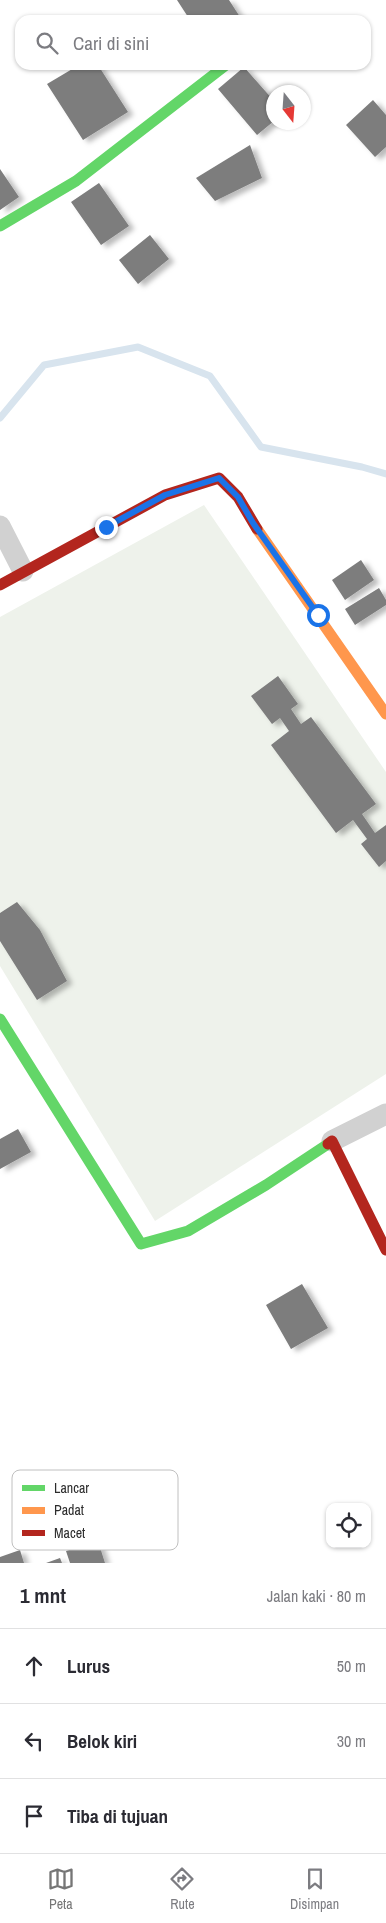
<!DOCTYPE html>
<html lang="id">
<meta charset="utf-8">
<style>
body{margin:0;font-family:"Archivo Narrow",sans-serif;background:#f7f7f7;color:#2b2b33}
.controls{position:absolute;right:15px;bottom:15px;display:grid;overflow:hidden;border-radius:10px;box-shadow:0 1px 4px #0004}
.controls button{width:45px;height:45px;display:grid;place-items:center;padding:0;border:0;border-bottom:1px solid #e1e1e2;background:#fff;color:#2b2b33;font:25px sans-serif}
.compass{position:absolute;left:266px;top:85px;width:45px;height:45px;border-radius:50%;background:#fff;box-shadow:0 1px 4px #0004;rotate:163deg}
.stop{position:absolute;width:15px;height:15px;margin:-11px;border:4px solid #1a73e8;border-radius:50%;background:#fff}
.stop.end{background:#1a73e8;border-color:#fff;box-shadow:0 1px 5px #0008}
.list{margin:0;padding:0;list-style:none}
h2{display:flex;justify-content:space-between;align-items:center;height:65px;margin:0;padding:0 20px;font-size:21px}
h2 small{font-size:16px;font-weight:400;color:#7c7c81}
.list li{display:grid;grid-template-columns:32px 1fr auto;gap:15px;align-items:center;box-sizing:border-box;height:75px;padding:0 20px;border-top:1px solid #e1e1e2}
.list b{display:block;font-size:19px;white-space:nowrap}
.list em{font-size:16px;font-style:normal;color:#7c7c81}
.icon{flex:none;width:28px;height:28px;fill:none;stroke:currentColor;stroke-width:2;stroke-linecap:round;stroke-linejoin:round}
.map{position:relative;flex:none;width:386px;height:1563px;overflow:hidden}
.search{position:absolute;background:#fff;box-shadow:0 1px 4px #0004;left:15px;right:15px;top:15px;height:55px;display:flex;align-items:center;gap:12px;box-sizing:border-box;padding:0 18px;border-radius:15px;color:#7c7c81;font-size:19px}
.sheet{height:290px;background:#fff}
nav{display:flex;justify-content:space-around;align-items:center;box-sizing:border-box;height:70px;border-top:1px solid #e1e1e2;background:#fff;font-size:14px;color:#7c7c81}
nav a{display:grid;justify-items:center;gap:2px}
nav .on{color:#767676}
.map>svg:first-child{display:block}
.green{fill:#eef2eb}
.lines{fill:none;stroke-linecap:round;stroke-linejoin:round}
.stream{stroke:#d8e4ee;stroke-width:7}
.building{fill:#7d7d7d;filter:url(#shadow)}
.street{stroke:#d1d1d1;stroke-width:21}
.fast{stroke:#63d668;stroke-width:11}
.slow{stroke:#ff974d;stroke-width:11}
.jam{stroke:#b3261e;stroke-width:11}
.route{stroke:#1a73e8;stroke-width:6}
.key{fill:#fff;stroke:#c0c0c0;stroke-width:1}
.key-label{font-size:14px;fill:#2c2c2c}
</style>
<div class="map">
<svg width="386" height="1563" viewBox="0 0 386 1563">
<defs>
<filter id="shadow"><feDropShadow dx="5.5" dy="3" stdDeviation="2.5" flood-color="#0004"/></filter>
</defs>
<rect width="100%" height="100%" fill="#fff"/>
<path class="green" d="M204 505 386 772V1074L155 1221 0 966V617Z"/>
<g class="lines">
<path class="stream" d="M0 418 44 365 138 347 210 376 261 447 362 467 386 474"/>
</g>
<path class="building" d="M177 0H229L242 20H190Z
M79 65H98L128 112 83 140 47 84Z
M244 67 274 101V121L257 135 218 89Z
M373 100 386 115V147L375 157 346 125Z
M250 145 262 178 215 201 196 178Z
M0 169 19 197 0 210Z
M99 183 129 226 101 245 71 202Z
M150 235 169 259 138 284 119 260Z
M361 560 374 580 345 600 332 580Z
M379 588 386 600V605L355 625 345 609Z
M278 676 298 704 291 709 301 724 311 717 376 804 362 814 375 833 386 825V861L379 867 361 844 367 839 353 820 336 833 271 745 289 731 280 718 272 724 251 696Z
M17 902 40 930 67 981 37 1000 0 941V913Z
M18 1129 31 1152 0 1169V1139Z
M302 1284 328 1328 291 1349 266 1305Z
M98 1541 105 1563H70L66 1551Z
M20 1550 24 1563H0V1557Z
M60 1558 62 1563H46Z"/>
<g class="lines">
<path class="street" d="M0 526 23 571
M332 1141 386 1114"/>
<path class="fast" d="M0 226 76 181 226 65
M0 1019 141 1244 188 1231 266 1185 328 1144"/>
<path class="slow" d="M257 529 386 714"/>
<path class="jam" d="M0 585 165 495 219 478 238 497 257 529
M328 1144 332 1141 386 1250"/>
</g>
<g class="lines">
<path class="route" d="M106 527 165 495 219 478 238 497 253 523 318 615"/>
</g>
<rect x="12" y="1470" width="166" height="80" rx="8" class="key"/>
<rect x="22" y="1485" width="23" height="6" fill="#63d668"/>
<rect x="22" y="1507" width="23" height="7" fill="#ff974d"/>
<rect x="22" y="1530" width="23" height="6" fill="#b3261e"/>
<g class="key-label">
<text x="54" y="1493">Lancar</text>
<text x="54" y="1515">Padat</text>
<text x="54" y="1538">Macet</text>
</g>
</svg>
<div class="controls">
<button><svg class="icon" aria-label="locate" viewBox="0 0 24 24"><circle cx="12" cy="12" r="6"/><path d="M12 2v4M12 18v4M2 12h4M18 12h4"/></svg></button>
</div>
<svg class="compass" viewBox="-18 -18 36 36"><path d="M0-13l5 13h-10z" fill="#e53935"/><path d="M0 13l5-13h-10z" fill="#7c7c81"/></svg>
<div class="stop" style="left:318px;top:615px"></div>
<div class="stop end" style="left:106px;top:527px"></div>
<div class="search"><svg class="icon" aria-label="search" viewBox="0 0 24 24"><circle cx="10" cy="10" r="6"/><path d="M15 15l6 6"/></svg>Cari di sini</div>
</div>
<section class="sheet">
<h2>1 mnt<small>Jalan kaki · 80 m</small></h2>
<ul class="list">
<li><svg class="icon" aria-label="ahead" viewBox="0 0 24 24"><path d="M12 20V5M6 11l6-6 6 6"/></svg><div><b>Lurus</b></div><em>50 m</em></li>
<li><svg class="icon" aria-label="left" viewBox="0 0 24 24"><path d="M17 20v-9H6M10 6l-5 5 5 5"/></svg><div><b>Belok kiri</b></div><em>30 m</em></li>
<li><svg class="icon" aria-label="arrive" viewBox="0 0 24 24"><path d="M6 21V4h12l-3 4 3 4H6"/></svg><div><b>Tiba di tujuan</b></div></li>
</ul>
</section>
<nav>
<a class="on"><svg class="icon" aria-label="map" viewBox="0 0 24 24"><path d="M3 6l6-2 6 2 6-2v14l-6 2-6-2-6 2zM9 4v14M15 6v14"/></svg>Peta</a>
<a><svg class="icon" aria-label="directions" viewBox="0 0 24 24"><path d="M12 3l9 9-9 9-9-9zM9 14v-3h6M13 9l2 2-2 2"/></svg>Rute</a>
<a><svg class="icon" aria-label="saved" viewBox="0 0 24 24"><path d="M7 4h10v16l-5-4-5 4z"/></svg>Disimpan</a>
</nav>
